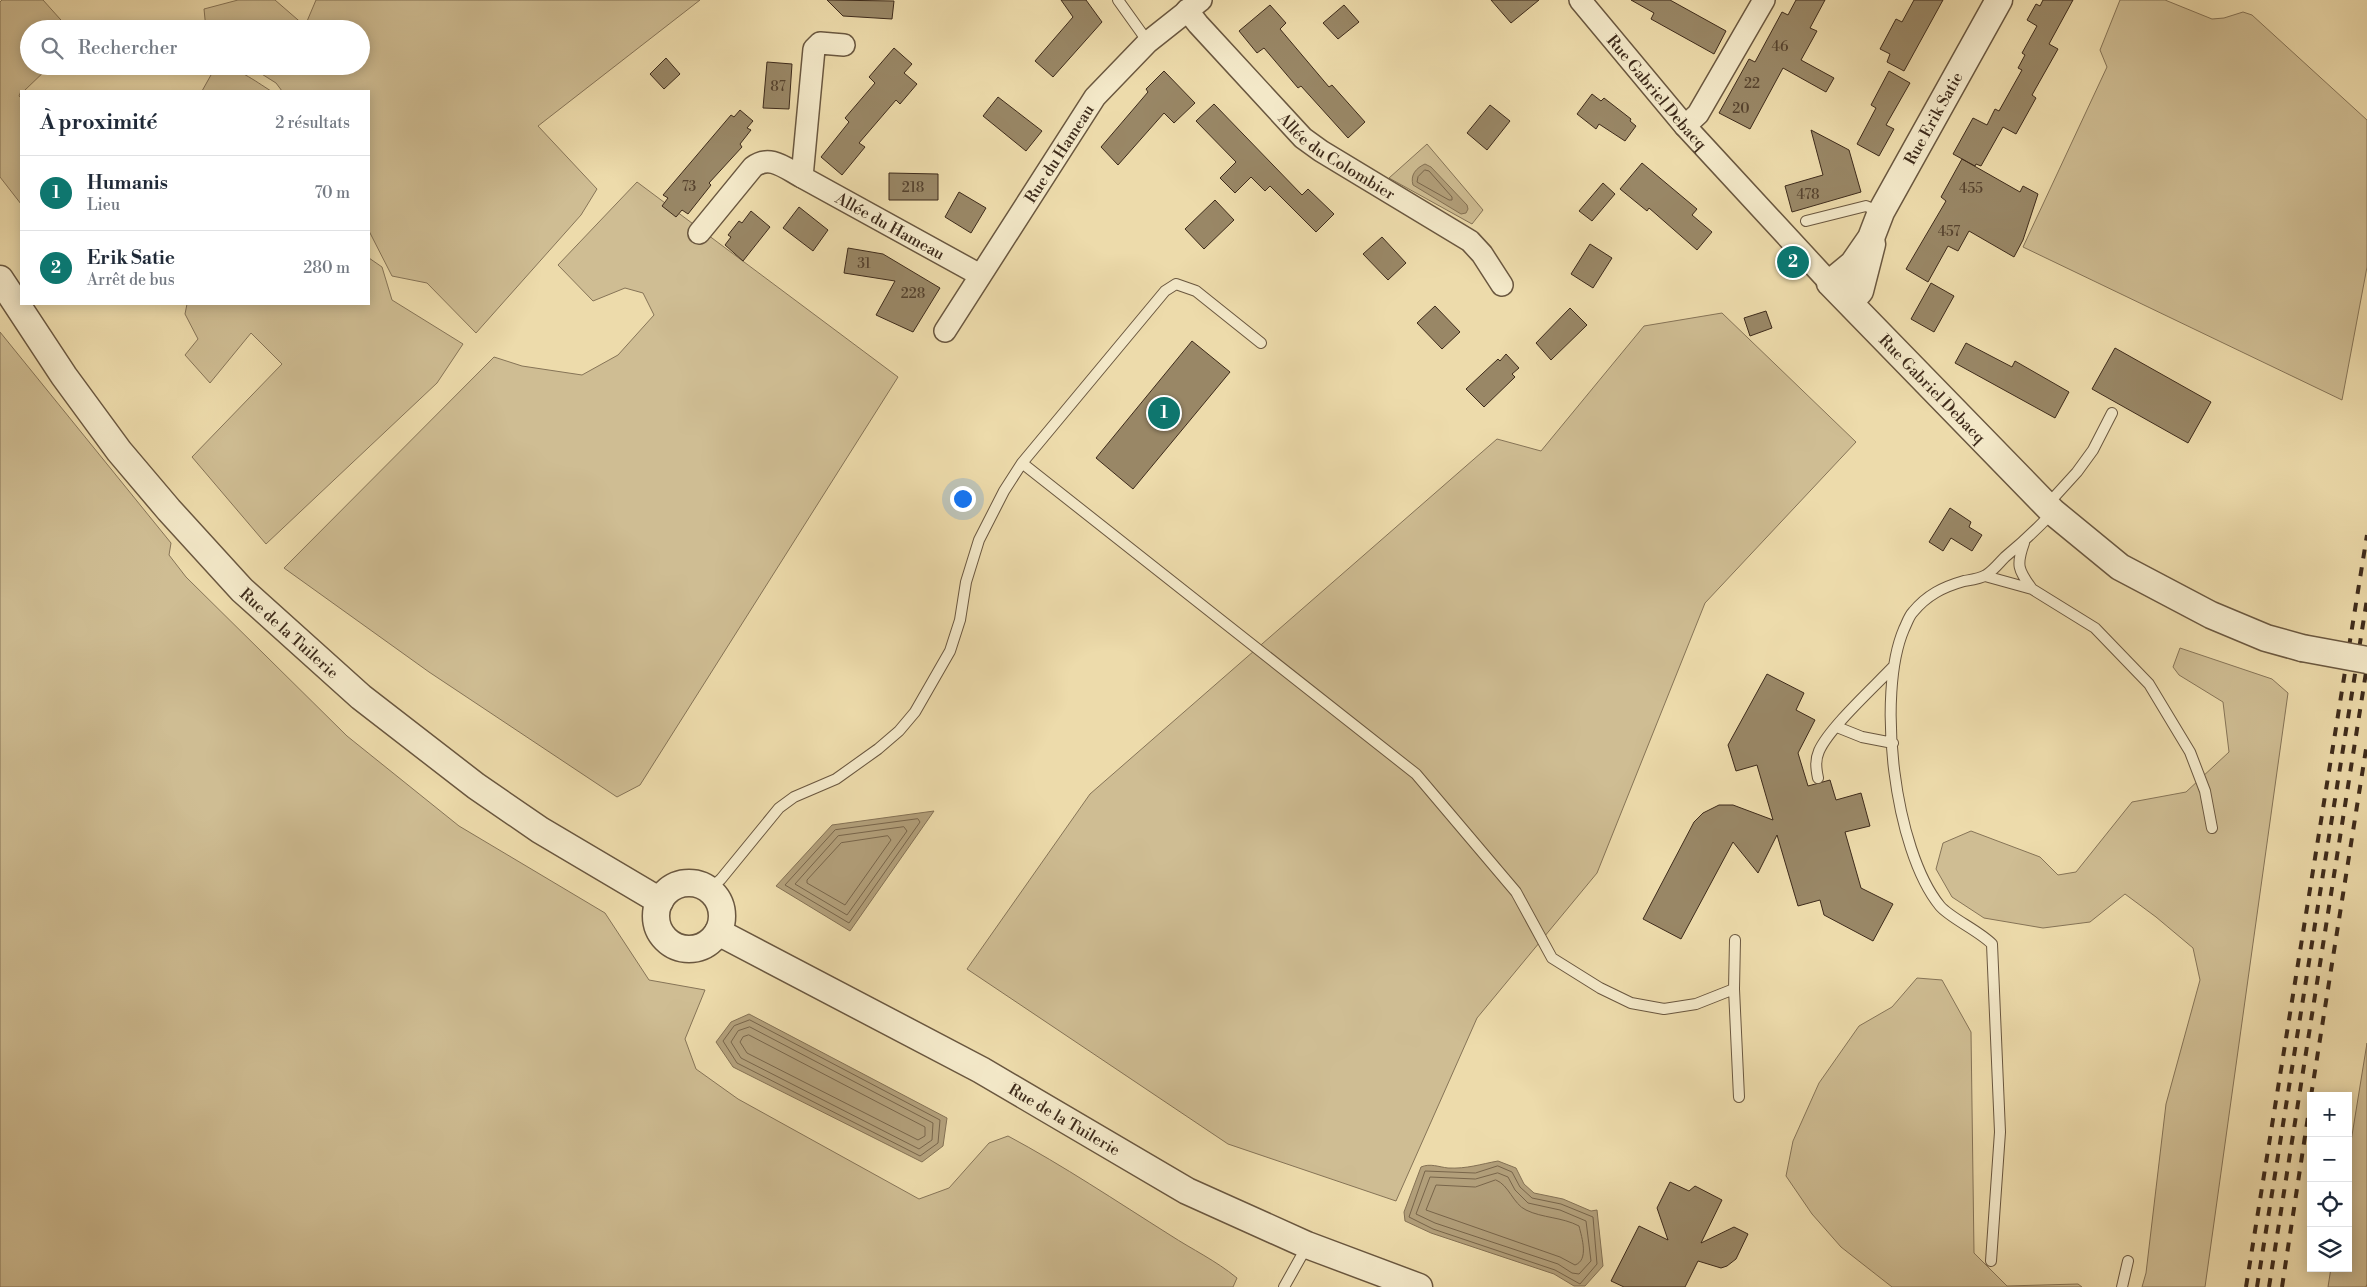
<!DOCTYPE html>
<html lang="fr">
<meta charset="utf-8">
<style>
body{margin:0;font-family:"Libre Bodoni",serif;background:#f6f6f7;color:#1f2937}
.controls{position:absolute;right:15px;bottom:15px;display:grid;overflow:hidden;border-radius:0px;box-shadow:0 2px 12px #0003}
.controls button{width:45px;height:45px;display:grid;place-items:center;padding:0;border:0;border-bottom:1px solid #e0e1e3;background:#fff;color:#1f2937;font:25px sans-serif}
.you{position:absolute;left:962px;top:498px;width:18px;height:18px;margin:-12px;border:4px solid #fff;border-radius:50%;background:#1a73e8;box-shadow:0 0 0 8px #1a73e833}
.badge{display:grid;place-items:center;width:32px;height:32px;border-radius:50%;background:#0f766e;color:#fff;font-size:16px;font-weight:700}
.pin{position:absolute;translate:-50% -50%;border:2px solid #fff;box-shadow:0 1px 5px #0006}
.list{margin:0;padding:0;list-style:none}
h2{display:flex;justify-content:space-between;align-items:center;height:65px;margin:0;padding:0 20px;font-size:21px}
h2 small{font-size:16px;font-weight:400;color:#747a83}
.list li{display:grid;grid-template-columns:32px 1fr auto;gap:15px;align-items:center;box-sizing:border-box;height:75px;padding:0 20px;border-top:1px solid #e0e1e3}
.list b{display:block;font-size:19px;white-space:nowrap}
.list p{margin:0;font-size:16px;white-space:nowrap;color:#747a83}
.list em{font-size:16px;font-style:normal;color:#747a83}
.icon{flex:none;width:28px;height:28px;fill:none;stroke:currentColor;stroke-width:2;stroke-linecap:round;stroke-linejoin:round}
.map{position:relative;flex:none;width:2367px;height:1287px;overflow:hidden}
.search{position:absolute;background:#fff;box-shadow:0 2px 12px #0003;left:20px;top:20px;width:350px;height:55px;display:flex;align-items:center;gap:12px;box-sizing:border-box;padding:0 18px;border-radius:28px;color:#747a83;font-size:19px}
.panel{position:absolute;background:#fff;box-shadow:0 2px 12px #0003;left:20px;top:90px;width:350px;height:215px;border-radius:0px}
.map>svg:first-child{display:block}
.green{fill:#cfbd93;stroke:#867457}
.water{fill:#b29f7a;stroke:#847154}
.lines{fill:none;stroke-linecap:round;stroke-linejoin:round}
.shore{stroke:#78654a;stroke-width:1}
.building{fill:#998766;stroke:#3e2b1b}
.service-casing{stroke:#6a573f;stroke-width:12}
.minor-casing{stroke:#6a573f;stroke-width:24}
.tertiary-casing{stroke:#6a573f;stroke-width:29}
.service{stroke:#f3e8c8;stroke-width:10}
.minor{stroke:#f3e8c8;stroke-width:21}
.tertiary{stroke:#f3e8c8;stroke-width:26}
.rail{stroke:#3e2b1b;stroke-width:4;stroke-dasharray:9 9;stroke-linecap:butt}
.tertiary-bridge-casing{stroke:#6a573f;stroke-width:29;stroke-linecap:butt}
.tertiary-bridge{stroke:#f3e8c8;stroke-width:26}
.labels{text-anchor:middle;stroke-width:4.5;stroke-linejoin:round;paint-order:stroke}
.number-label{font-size:14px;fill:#55422e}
.street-label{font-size:16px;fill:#3e2b1b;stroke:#f3e8c8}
</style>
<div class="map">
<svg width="2367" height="1287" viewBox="0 0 2367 1287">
<rect width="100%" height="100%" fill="#eddbab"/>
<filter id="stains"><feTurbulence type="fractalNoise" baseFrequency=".004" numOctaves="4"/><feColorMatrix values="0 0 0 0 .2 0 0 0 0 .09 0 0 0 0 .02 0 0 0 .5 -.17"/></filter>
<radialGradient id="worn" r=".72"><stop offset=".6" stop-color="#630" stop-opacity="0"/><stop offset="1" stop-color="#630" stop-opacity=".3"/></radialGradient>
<path class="green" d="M2 0H43L69 29H29V66H50L24 91H21L19 96 21 98V204L0 177V2Z
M238 0H275L305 26 316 0H700L538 126 597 189 581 215 476 333 427 283 392 276 369 231V91H282L276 83 249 66H361V29H206L204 9Z
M2120 0H2165L2212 19 2224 18 2243 12 2252 15 2367 120V267L2342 400 2023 247 2107 67 2100 50Z
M216 66C236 66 255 81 271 91H202Z
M1427 144 1483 210 1472 224 1389 178Z
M637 182 898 377 640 785 617 797 429 672 284 568 494 357 522 366 582 375 618 355 654 315 643 293 625 288 593 301 558 265Z
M369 258 382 267 392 300 463 344 437 383 266 544 192 457 282 364 251 333 210 383 185 355 198 339 185 314 187 304H369Z
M1722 313 1856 442 1705 603 1597 873 1477 1018 1396 1201 1228 1144 967 969 1090 794 1497 439 1541 451 1644 326Z
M0 332 171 543 169 555 186 577 347 736 459 826 605 913 649 980 705 990 685 1039 696 1069 738 1099 919 1199 949 1188 989 1143 1008 1136C1064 1166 1116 1201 1170 1235 1193 1250 1215 1260 1237 1278L1233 1287H0Z
M2180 648 2272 679 2288 693 2205 1287H2142L2146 1273 2166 1104 2200 980 2193 948 2156 917 2125 894 2090 922 2043 928 1984 918 1952 897 1936 869 1943 843 1971 831 2040 857 2058 875 2076 872 2132 802 2186 792 2229 752 2223 702 2179 675 2173 667Z
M1917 978 1942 980 1971 1032 1974 1253 2007 1286 2078 1284 2082 1287H1892L1841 1247 1812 1214 1786 1176 1793 1141 1819 1083 1859 1026 1892 1007Z
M2367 1043V1284L2366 1287H2328L2331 1268H2348V1160Z"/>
<path class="water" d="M1425 164 1431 167 1467 205 1468 209 1466 213 1461 214 1413 185C1410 175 1416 168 1425 164Z
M934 811 850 931 776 886 832 825Z
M749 1014 947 1118 943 1146 922 1162 733 1067 716 1042 731 1022Z
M1498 1161 1516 1168 1524 1184 1534 1193 1563 1199 1591 1211 1597 1210 1603 1266 1585 1286H1574L1554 1274 1431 1233 1405 1221 1404 1212 1421 1167C1430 1163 1439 1167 1448 1168 1467 1169 1481 1164 1498 1161Z"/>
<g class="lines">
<path class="shore" d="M1425 170 1429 171 1452 197V200H1449L1417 182 1418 177Z
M918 819 920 822 849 923 785 885 835 830Z
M904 827 907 831 847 915 795 884 838 836Z
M888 836 891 840 845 905 807 883V880L841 843Z
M750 1020 940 1120 938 1143 920 1156 737 1063 723 1041 734 1026Z
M750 1027 933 1123 932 1140 919 1149 741 1058 731 1042 738 1031Z
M749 1035 925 1127V1136L918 1140 747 1053 740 1042 743 1037Z
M1498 1166 1512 1172 1520 1187 1532 1198 1561 1204 1593 1217 1597 1264 1580 1284 1555 1270 1433 1229 1409 1217 1425 1171 1475 1173Z
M1498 1173 1508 1177 1515 1190 1528 1203 1560 1210 1586 1221 1591 1261 1579 1274 1572 1273 1558 1264 1435 1223 1416 1214 1430 1177 1475 1179Z
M1496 1180C1509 1185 1513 1204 1526 1210 1542 1218 1562 1217 1579 1226 1582 1238 1589 1260 1575 1265L1560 1257 1426 1210 1436 1185 1475 1187Z"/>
</g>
<path class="building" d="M827 0 894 1 892 19 843 16Z
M1061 0H1086L1102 22 1053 77 1035 61 1073 17Z
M1491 0H1539L1511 23Z
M1631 0H1670L1726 31 1714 54 1651 19 1654 13Z
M1796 0H1825L1810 28 1817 31 1801 60 1834 78 1826 92 1783 68 1750 129 1719 113 1749 59 1755 62 1782 12 1788 15Z
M1914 0H1943L1904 71 1887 62 1890 54 1880 49 1896 19 1902 22Z
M2043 0H2073L2049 44 2058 49 2032 95 2036 98 2016 134 2003 127 1981 166 1976 164 1975 166 1953 154 1973 118 1987 125 1995 109 1999 111 2022 70 2018 68 2025 55 2022 53 2037 26 2027 20 2036 4 2040 6Z
M1270 5 1286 23 1280 29 1329 87 1332 85 1365 122 1348 138 1301 86 1298 88 1264 48 1257 53 1239 31Z
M1344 5 1359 22 1338 39 1323 23Z
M894 48 912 64 904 73 917 84 900 104 896 100 859 143 865 147 842 175 821 157 849 122 845 118 875 83 869 77Z
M666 58 680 74 664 89 650 74Z
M767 62 792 64 789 109 763 108Z
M1164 71 1195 103 1174 123 1164 113 1118 165 1101 147 1148 92 1146 89Z
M1889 71 1910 83 1886 125 1894 129 1879 156 1857 144 1876 108 1871 105Z
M1592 94 1601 101 1604 98 1631 119 1630 121 1636 126 1625 141 1599 124 1596 129 1577 114Z
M998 97 1042 131 1026 151 983 116Z
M1214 104 1302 195 1308 189 1334 214 1316 232 1270 186 1265 191 1251 177 1235 193 1220 178 1236 162 1196 121Z
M1490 105 1510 121 1487 150 1467 133Z
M740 110 753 121 747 128 751 130 740 144 742 147 709 183 711 185 688 214 682 210 676 217 662 206 668 198 663 195 731 115 734 117Z
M1811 130 1849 150 1861 192 1792 212 1785 186 1823 175Z
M1962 159 2020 192 2023 186 2038 194 2023 240 2014 257 1969 231 1958 251 1948 246 1928 282 1906 269 1946 201 1941 197Z
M1642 163 1697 209 1692 215 1712 232 1697 250 1649 208 1647 211 1620 189Z
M889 173 938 174V200H889Z
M1603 183 1615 194 1592 221 1579 211Z
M959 192 986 208 971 233 945 217Z
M1215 200 1234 220 1204 249 1185 229Z
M799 207 828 230 813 251 783 228Z
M751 211 770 227 743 261 725 245 731 237 728 235 739 221 742 223Z
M1382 237 1406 263 1388 280 1363 254Z
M1590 244 1612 258 1593 288 1571 274Z
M848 248 883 254 940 288 913 332 876 315 895 281 844 273Z
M1931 283 1954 296 1934 332 1911 319Z
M1435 306 1460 332 1442 349 1417 323Z
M1570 308 1587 325 1551 360 1536 343Z
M1766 311 1772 328 1750 336 1744 318Z
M1192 341 1230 372 1133 489 1096 458Z
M1966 343 2012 367 2015 361 2069 392 2055 418 1955 363Z
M2115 348 2211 402 2188 443 2092 389Z
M1506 354 1519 368 1512 374 1515 377 1484 407 1466 389 1498 359 1500 361Z
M1950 508 1971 522 1969 527 1982 535 1972 551 1951 538 1943 551 1929 542Z
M1767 674 1804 693 1796 710 1815 720 1798 753 1808 786 1830 780 1836 800 1861 793 1870 826 1845 832 1861 888 1893 904 1873 941 1824 915 1820 900 1798 906 1777 835 1758 873 1733 842 1681 939 1643 919 1694 822 1703 813 1719 805H1733L1773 820 1757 765 1736 771 1728 745Z
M1670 1182 1689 1191 1695 1186 1722 1200 1701 1243 1734 1227 1748 1234 1736 1259 1727 1266 1721 1268 1698 1261 1685 1287H1624L1611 1281 1639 1226 1668 1240 1657 1208Z"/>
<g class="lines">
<defs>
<path id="service" d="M1118 0 1148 42
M1806 221 1866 206 1880 212
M1022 463 1416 774 1516 892 1552 958 1600 988 1631 1003 1664 1009 1696 1004 1734 989
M2047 505 2077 472 2093 450 2112 413
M2024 543C2016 565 2018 570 2032 589
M1985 576 2032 589 2095 628 2149 684 2190 752 2205 791 2212 828
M1837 727 1862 737 1893 743
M1818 778C1816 768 1815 760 1819 751 1829 728 1874 687 1893 667
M709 890 721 879 779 808 794 797 836 779 878 749 899 731 915 712 950 651 960 620 966 582 979 540 1004 491 1022 463 1165 291 1176 284 1196 291 1261 343
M1735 940 1734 989 1739 1097
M1991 1261 2000 1132 1992 944C1978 930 1950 918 1940 906 1894 850 1876 694 1904 629 1907 623 1909 616 1913 612 1927 595 1943 587 1964 581 1970 580 1980 579 1986 575 1993 571 1999 563 2005 557 2022 543 2037 529 2052 513
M1284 1287 1307 1246
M2122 1287 2128 1261"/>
<g id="minor">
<path id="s1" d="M1580 0 1685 126 1830 283"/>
<path id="s2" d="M1187 10 1198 24 1303 138 1321 151 1470 241 1482 254 1502 285"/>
<path id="s3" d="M844 45 820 43 814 49 802 177 980 275"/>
<path d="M1685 126 1698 114 1764 0"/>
<path d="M699 233 753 167C770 154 785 168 802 177"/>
<path id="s4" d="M945 331 1095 97 1148 42 1201 0"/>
</g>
<g id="tertiary">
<path id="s5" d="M1999 0 1881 212 1871 238 1853 264 1830 283 2053 512 2120 567 2211 615 2266 638 2302 648"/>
<path id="s6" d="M0 279 64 376 119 451 169 510 242 590 361 697 476 786 540 830 660 901"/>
<path d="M1850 302 1860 291 1872 244"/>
<circle cx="689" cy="916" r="33"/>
<path id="s7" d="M718 932 981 1070 1187 1191 1307 1245 1419 1287"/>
</g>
</defs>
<use href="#service" class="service-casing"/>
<use href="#minor" class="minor-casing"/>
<use href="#tertiary" class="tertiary-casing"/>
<use href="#service" class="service"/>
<use href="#minor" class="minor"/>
<use href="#tertiary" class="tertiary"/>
<path class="rail" d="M2311 1096 2367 743
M2246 1287 2367 535
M2257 1287 2367 599
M2269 1287 2367 666
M2282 1287 2311 1097"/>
<defs>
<path id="tertiary-bridge" d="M2302 648 2367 660"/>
</defs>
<use href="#tertiary-bridge" class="tertiary-bridge-casing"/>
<use href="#tertiary-bridge" class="tertiary-bridge"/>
</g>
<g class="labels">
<g class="number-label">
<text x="1780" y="51">46</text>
<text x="1752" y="88">22</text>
<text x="778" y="91">87</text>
<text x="1741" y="113">20</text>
<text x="689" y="191">73</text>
<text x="913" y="192">218</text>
<text x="1971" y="193">455</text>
<text x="1808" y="199">478</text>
<text x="1949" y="236">457</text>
<text x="864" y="268">31</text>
<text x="913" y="298">228</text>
</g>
<g class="street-label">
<text dy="6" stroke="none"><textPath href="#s1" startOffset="120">Rue Gabriel Debacq</textPath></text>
<text transform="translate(1933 118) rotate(-61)" y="6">Rue Erik Satie</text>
<text dy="6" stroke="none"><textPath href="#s4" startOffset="211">Rue du Hameau</textPath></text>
<text dy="6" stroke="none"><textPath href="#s2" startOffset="211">Allée du Colombier</textPath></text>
<text dy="6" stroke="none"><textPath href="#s3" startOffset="262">Allée du Hameau</textPath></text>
<text dy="6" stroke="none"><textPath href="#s5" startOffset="479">Rue Gabriel Debacq</textPath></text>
<text dy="6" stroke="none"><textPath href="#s6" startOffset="459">Rue de la Tuilerie</textPath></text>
<text dy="6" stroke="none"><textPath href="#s7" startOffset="394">Rue de la Tuilerie</textPath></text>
</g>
</g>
<rect width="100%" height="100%" filter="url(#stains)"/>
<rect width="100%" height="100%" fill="url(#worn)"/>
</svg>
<div class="controls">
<button>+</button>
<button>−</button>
<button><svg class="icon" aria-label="locate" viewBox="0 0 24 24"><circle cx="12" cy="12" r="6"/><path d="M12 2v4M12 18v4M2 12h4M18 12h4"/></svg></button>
<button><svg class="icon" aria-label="layers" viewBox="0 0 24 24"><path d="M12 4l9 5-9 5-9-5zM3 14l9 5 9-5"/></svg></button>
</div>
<div class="you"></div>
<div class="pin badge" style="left:1164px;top:413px">1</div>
<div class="pin badge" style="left:1793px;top:262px">2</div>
<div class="search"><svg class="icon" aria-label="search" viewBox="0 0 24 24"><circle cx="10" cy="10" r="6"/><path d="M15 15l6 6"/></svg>Rechercher</div>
<section class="panel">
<h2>À proximité<small>2 résultats</small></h2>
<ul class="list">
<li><span class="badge">1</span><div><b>Humanis</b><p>Lieu</p></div><em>70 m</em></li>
<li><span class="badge">2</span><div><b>Erik Satie</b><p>Arrêt de bus</p></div><em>280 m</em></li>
</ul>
</section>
</div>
